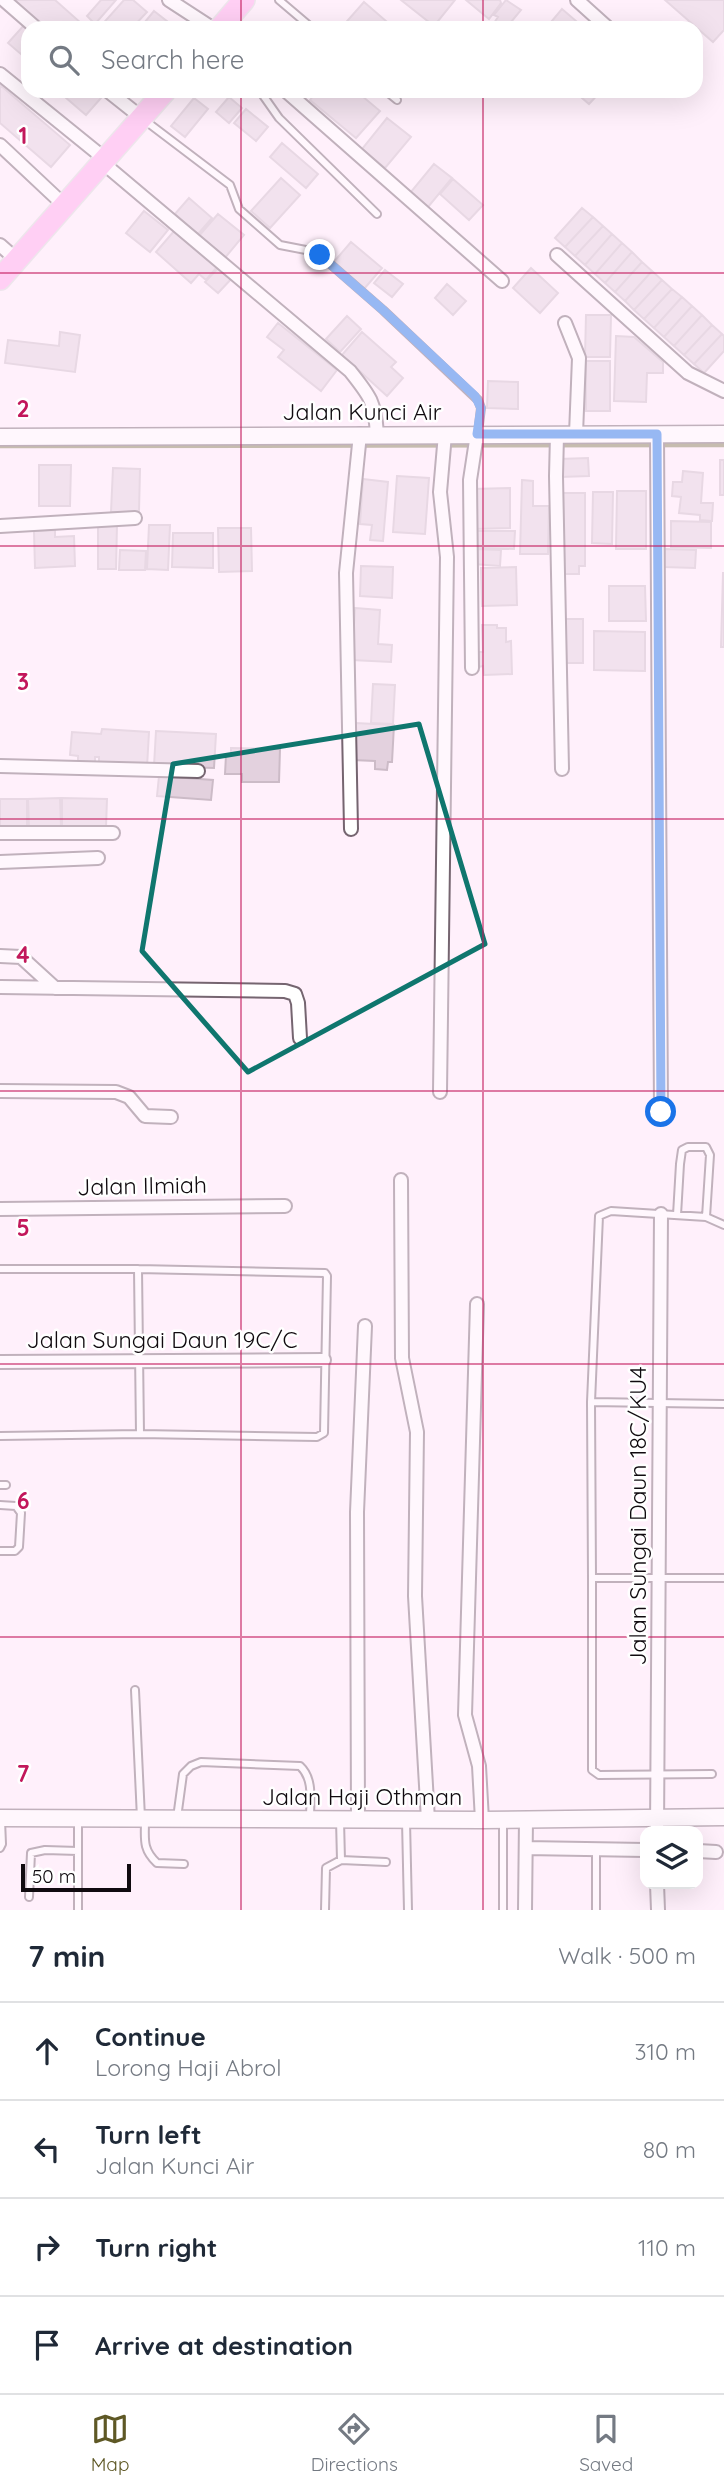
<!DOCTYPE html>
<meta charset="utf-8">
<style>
body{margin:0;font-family:Quicksand,sans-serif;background:#f6f6f7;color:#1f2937}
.controls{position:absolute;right:21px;bottom:21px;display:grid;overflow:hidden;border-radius:14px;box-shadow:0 7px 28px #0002}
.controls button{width:63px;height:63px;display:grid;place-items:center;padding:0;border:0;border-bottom:2px solid #e0e1e3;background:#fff;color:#1f2937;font:35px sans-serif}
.scale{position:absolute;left:21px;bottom:18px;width:110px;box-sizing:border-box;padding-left:7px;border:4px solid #100a0f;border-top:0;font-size:19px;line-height:24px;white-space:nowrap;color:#100a0f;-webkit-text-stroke:5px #fff;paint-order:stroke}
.stop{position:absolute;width:21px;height:21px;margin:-16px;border:5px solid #1a73e8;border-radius:50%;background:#fff}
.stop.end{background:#1a73e8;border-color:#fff;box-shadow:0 2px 7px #0008}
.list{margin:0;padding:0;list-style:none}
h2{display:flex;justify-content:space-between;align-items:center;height:91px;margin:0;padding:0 28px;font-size:30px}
h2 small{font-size:23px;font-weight:400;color:#747a83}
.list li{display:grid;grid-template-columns:46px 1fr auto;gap:21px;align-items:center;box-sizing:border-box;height:98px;padding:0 28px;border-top:2px solid #e0e1e3}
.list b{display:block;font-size:26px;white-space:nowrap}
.list p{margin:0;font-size:23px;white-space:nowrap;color:#747a83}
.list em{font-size:23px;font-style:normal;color:#747a83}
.icon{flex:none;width:38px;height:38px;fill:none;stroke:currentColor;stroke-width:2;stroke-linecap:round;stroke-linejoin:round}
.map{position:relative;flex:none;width:724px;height:1910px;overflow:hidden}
.search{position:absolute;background:#fff;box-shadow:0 7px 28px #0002;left:21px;right:21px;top:21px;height:77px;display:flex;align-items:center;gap:18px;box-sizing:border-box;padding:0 24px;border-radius:21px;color:#747a83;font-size:26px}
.sheet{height:483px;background:#fff}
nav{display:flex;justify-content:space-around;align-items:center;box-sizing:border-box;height:98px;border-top:2px solid #e0e1e3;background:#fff;font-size:19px;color:#747a83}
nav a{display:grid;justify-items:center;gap:4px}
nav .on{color:#5e5825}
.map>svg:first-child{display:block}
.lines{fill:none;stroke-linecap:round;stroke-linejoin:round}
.stream{stroke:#827c53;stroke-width:4.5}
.building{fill:#e3d1de;stroke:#ccbbc7;stroke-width:2}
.service-casing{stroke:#756570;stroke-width:10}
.minor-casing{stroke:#756570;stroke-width:16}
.tertiary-casing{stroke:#756570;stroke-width:19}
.trunk-casing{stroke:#d9d8d9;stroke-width:24}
.service{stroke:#fff;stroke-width:6}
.minor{stroke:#fff;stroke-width:12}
.tertiary{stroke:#fff;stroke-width:16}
.trunk{stroke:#fea7eb;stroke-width:21}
.route{stroke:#1a73e8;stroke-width:9}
.marked{fill:none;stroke:#0f766e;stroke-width:5;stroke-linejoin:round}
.grid{fill:none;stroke:#c2185b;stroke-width:2;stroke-opacity:0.55}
.labels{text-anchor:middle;stroke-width:5;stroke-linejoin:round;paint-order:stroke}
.street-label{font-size:23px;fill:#100a0f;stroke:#fff}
.grid-label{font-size:23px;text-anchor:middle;font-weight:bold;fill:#c2185b;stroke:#fff;stroke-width:5;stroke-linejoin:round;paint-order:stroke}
</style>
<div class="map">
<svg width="724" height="1910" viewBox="0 0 724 1910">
<rect width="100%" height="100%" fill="#fff0fb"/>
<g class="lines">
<path class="stream" d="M0 446 724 445"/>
</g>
<path class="building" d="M17 0H55L81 23 77 28H42L13 4Z
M101 0H116L95 24 87 16Z
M124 0H133L147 12 132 28H99Z
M401 0H455L434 26Z
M466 0H500L501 3 489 19Z
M506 0 521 10 511 22 514 25 512 28H495L492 26 498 17 494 15Z
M665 0H724V30L713 42Z
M364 2 394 28H341Z
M562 9 583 27 582 28H546Z
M154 11 168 22 163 28H140Z
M25 24 28 28V60L8 43Z
M0 85 70 145 51 167 0 123Z
M58 91H94L101 98 86 115Z
M317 91H356L380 111 356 138 310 100Z
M574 91H601L589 104Z
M229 97 242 108 229 123 216 112Z
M194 98 208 109 185 137 171 126Z
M246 109 268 127 256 141 234 123Z
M387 118 411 137 385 168 362 149Z
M282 143 318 174 306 188 270 157Z
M434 164 452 178 428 207 410 193Z
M281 178 300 195 270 228 251 211Z
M453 179 483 205 469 220 440 194Z
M189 198 212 218 198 234 175 214Z
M582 208 593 217 565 247 555 238Z
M144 211 168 230 150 252 126 233Z
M218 214 244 235 224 259 198 237Z
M593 217 603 226 575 256 565 247Z
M603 226 612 234 585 265 575 256Z
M175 230 217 267 206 280 199 274 191 283 156 252Z
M612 234 622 243 595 274 585 265Z
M351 242 382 268 364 289 333 263Z
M622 243 632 252 605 283 595 274Z
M632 252 642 262 615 292 605 283Z
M642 262 652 271 625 301 615 292Z
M221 265 234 276 218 293 205 282Z
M531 268 558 293 540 313 513 288Z
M385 270 403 284 392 297 374 283Z
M652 271 662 280 634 310 625 301Z
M662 280 672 289 644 319 634 310Z
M447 284 466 301 453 315 435 298Z
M672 289 682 297 654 328 644 319Z
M682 297 692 306 664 337 654 328Z
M692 306 702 315 674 346 664 337Z
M586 315H611L610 357H585Z
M702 315 712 325 684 355 674 346Z
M347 316 361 329 340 352 326 339Z
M278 323 337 370 321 391 278 357 284 350 267 337Z
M712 325 722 334 694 364 684 355Z
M60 332 80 335 75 372 5 363 8 340 59 346Z
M362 332 396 362 391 367 403 378 387 396 342 355Z
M722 334 724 336V351L704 373 694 364Z
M616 336 634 337 663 362V373H647L646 402 614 401Z
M586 361H610V411H586Z
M488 381 518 382V409L487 408Z
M588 458 589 476 560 477 559 459Z
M720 460H724V495H720Z
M39 465H71L70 506H39Z
M113 468 140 469 139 512H111Z
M683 471 703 473 701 503H713L712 521 700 520V515L679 513 681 497 672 496 673 482H682Z
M397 476 429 478 425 534 393 532Z
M363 479 388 482 383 541 370 540 372 525 360 524Z
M522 480 533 481V506H549L548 554H520Z
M510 488V528L473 529 472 489Z
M617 491H646V549H616Z
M593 492H613L612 544 592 543Z
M561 493H585V566H579V574H560Z
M671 521 711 522V548L671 547Z
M98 524H117L116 569H98Z
M149 525H170L168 570 147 569Z
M218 528H251L252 571 219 572Z
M55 530V537L74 536 75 566 35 568 34 531Z
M472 531H515L514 549 472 548Z
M173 533H213V568L172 567Z
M474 549 501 550 500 566 473 564Z
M665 549 696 550 695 568 664 567Z
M120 550 146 551 145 570H119Z
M361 566 393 567 392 598 360 596Z
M516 567 517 605 482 606 481 568Z
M723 573H724V647H721Z
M609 586H645L646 621H609Z
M355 608 380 610 378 644 392 645 391 662 352 660Z
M560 619H583V663H561Z
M482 625H497V628H506V642L511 641 512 674 484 675 483 666 478 667 477 652H483Z
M594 631 645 632V671L594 670Z
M373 684 395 685 393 724 371 723Z
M355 723 394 725 392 762H388L387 770 375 769V761L353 760Z
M102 729 149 732 147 767 99 763V757H95V763L78 761V756L70 755 72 732 101 734Z
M156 731 216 734 214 768 154 766Z
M231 748 280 749 279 782H242V774H225L226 755H231Z
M159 776 213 780 211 800 157 796Z
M60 798 61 827 29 828 28 799Z
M62 798 107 799 106 827 62 826Z
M0 799H27V830H0Z"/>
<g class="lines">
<defs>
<path id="service" d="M279 0 312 28
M260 91 279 118 377 214
M386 91 397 100
M143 119 230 185 239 209 280 245 316 252 320 255 383 310 478 400 481 408 478 433
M677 1215 680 1164 682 1150 688 1147H706L710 1155 706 1217
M0 1269H138L325 1273 327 1276 324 1433 317 1437 140 1434 138 1269
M591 1402 599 1216 611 1211 706 1217 724 1225
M0 1436 140 1434
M0 1485H6
M0 1505 16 1506 21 1513 19 1547 15 1551H0
M592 1578 591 1402 724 1404
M135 1690 141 1818
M712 1774 599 1775 592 1770V1578H724
M177 1818 183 1774 191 1766 201 1762 300 1766C314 1779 310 1800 310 1818
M78 1819V1910
M145 1820C145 1839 142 1849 157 1863L184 1864
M340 1820 341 1860
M406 1821 408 1910
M503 1821V1910
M0 1848 2 1844 1 1820
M29 1897 31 1853 45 1850 78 1851
M325 1910 326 1868 341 1860 386 1862
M596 1910V1849"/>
<path id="minor" d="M4 0 36 28
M169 0 212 28
M577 0 608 28
M0 74 105 159
M108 91 142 118
M286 91 502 281
M0 145 65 206
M103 163 350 371C370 396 375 402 377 434
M0 245 17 260
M557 255 688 373 724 391
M565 323 579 358 576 434
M657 434 661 1112
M557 435 556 476 562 769
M0 526 135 518
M472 668 470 480 477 434
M0 766 198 771
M351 829 346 573 360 434
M0 833H113
M0 862 98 858
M0 956 21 957 55 988
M0 987 285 991 295 994 298 1003 300 1038
M0 1091 116 1092 129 1097 145 1116 171 1117
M440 1092 447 557 440 492 445 434
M401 1180 402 1358 417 1432 415 1596 428 1820
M0 1209 285 1206
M477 1304 465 1715 479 1766 482 1820
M0 1362 324 1360
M358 1820 357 1512 365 1326
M657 1831 661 1214
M526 1848 645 1850
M698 1851 716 1852
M657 1884 658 1910
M525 1910 526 1819"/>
<path id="tertiary" d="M0 437 724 434
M0 1818 482 1820 724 1817"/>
<path id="trunk" d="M220 28 244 0
M0 279 165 91"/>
</defs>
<use href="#service" class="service-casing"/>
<use href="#minor" class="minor-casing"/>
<use href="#tertiary" class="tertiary-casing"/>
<use href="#trunk" class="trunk-casing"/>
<use href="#service" class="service"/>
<use href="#minor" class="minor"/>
<use href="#tertiary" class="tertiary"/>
<use href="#trunk" class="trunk"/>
</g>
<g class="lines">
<path class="route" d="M320 255 383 310 475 396 481 408 477 434H657L661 1112"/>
</g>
<path d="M0 0H724V1910H0ZM419 724 485 944 248 1072 142 951 173 764Z" fill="#fff0fb" fill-opacity=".55" fill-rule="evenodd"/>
<path class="marked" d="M419 724 485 944 248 1072 142 951 173 764Z"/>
<path class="grid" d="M241 0V28M483 0V28M241 91V1910M483 91V1910M0 273H724M0 546H724M0 819H724M0 1091H724M0 1364H724M0 1637H724"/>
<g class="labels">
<g class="street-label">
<text x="362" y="420">Jalan Kunci Air</text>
<text transform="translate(142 1186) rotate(-1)" y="8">Jalan Ilmiah</text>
<text x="162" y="1348">Jalan Sungai Daun 19C/C</text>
<text transform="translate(638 1516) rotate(-90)" y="8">Jalan Sungai Daun 18C/KU4</text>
<text x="362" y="1805">Jalan Haji Othman</text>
</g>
</g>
<g class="grid-label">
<text x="23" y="144">1</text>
<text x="23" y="417">2</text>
<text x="23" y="690">3</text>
<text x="23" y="963">4</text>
<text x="23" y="1236">5</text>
<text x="23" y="1509">6</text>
<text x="23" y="1782">7</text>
</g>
</svg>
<div class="controls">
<button><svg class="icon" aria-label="layers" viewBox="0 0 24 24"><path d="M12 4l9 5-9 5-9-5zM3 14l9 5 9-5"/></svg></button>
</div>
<div class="scale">50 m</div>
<div class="stop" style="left:661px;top:1112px"></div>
<div class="stop end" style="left:320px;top:255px"></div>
<div class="search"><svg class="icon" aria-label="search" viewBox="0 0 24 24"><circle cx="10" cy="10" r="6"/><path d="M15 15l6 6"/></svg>Search here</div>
</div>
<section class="sheet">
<h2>7 min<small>Walk · 500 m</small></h2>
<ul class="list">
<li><svg class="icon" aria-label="ahead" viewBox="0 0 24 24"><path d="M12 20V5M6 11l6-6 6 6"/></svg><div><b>Continue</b><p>Lorong Haji Abrol</p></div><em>310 m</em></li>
<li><svg class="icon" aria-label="left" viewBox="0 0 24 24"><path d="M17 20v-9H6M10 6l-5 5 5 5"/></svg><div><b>Turn left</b><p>Jalan Kunci Air</p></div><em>80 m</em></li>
<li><svg class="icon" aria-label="right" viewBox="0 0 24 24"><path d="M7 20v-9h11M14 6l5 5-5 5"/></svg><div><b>Turn right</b></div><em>110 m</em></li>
<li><svg class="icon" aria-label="arrive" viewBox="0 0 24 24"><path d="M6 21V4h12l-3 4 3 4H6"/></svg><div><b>Arrive at destination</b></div></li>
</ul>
</section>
<nav>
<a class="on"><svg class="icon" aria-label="map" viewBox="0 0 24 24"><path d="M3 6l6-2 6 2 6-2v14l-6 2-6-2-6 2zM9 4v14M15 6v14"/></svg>Map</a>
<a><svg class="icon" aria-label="directions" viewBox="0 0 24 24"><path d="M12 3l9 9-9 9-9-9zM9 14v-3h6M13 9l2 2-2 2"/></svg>Directions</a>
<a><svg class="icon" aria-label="saved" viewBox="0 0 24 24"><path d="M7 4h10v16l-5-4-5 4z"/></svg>Saved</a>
</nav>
